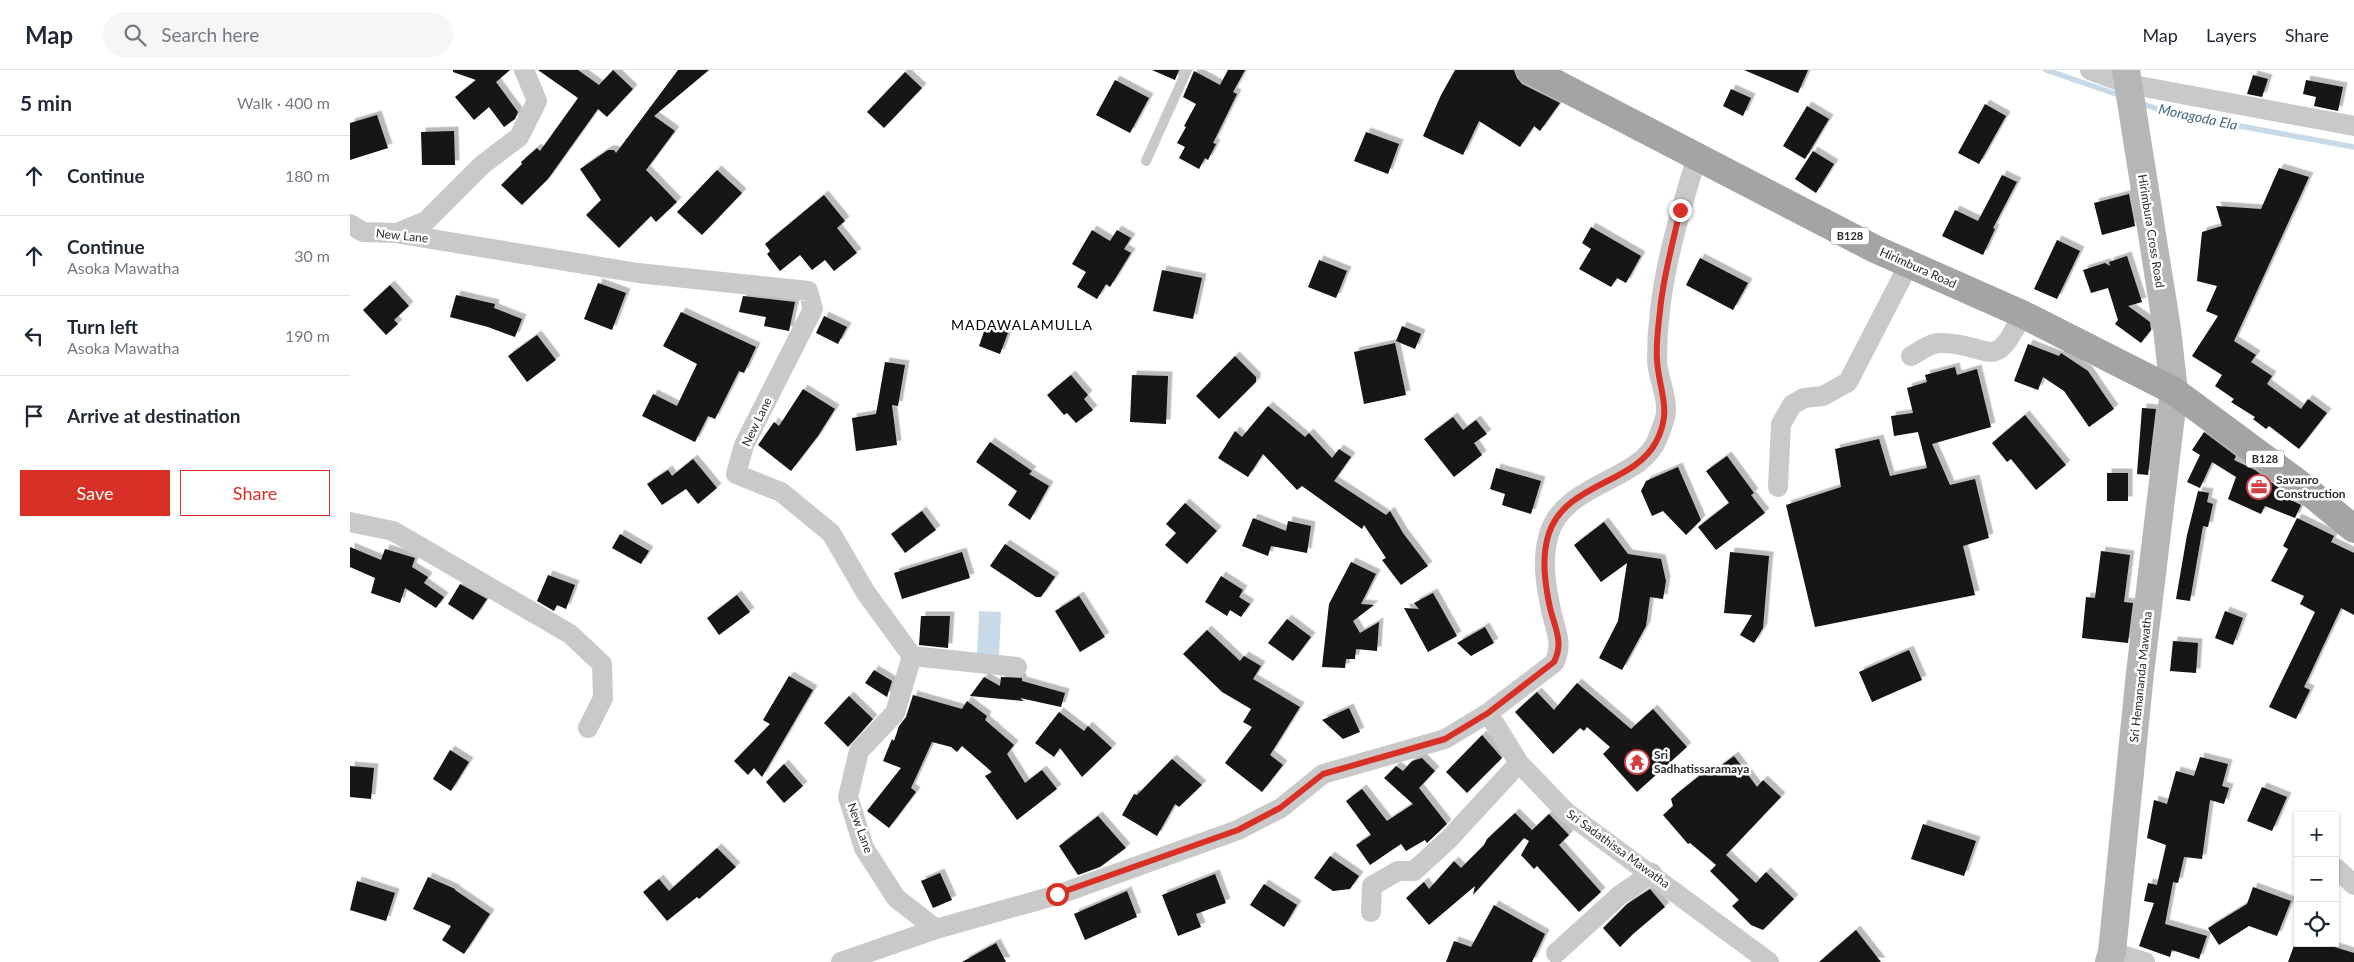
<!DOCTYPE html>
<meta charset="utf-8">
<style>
body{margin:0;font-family:Lato,sans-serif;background:#f6f6f7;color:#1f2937}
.controls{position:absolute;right:15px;bottom:15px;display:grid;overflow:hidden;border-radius:0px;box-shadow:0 1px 4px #0004}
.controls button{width:45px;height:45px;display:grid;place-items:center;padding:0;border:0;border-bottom:1px solid #e0e1e3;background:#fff;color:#1f2937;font:25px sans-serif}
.stop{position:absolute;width:15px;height:15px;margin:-11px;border:4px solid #d93025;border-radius:50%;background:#fff}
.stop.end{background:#d93025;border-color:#fff;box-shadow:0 1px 5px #0008}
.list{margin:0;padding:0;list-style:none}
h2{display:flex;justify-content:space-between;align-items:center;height:65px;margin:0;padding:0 20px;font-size:21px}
h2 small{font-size:16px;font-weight:400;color:#747a83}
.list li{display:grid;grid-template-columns:32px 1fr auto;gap:15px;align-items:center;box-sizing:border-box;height:80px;padding:0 20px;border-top:1px solid #e0e1e3}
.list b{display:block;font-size:19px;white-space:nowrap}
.list p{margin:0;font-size:16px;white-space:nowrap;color:#747a83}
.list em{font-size:16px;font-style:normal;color:#747a83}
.actions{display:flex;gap:10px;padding:15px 20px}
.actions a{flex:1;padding:11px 0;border:1px solid #d93025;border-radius:0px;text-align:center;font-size:18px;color:#d93025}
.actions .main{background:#d93025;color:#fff}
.icon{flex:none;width:28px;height:28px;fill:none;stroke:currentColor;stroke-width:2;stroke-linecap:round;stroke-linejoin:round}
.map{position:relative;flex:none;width:2004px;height:892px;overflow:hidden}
header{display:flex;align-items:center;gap:30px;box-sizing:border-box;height:70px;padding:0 25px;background:#fff;border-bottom:1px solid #e0e1e3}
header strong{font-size:24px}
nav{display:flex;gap:28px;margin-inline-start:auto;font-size:18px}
.search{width:350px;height:45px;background:#f6f6f7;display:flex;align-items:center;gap:12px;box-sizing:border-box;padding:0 18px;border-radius:28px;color:#747a83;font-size:19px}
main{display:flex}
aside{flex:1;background:#fff}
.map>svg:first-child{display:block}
.water{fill:#c8dae7}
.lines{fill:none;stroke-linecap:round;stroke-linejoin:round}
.stream{stroke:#c8dae7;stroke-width:5.5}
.building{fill:#131313;filter:url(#shadow)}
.lane{stroke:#c9c9c9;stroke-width:10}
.street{stroke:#c9c9c9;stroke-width:20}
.secondary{stroke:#b6b6b6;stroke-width:28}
.primary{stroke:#a4a4a4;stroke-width:28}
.route{stroke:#d93025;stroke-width:6}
.labels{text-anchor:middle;stroke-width:5;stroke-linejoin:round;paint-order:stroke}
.shield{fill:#fff;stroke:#6b6b6b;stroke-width:1}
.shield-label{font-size:11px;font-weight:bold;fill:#2c2c2c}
.street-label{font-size:12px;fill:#2c2c2c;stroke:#fff}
.poi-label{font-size:12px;font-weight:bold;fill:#2c2c2c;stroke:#fff;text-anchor:start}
.water-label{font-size:14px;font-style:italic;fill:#436985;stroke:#fff}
.neighbourhood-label{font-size:14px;letter-spacing:1px;fill:#000;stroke:#fff}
</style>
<header>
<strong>Map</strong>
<div class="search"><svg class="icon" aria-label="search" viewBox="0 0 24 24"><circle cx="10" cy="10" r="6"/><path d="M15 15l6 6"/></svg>Search here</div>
<nav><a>Map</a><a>Layers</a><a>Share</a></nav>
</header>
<main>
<aside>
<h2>5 min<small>Walk · 400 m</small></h2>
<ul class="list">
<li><svg class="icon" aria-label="ahead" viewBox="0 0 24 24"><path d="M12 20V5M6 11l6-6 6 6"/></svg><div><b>Continue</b></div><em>180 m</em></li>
<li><svg class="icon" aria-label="ahead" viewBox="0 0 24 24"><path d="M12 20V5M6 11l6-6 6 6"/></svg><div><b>Continue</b><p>Asoka Mawatha</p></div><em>30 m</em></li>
<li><svg class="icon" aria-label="left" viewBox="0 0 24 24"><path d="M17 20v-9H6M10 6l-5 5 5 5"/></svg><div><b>Turn left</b><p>Asoka Mawatha</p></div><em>190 m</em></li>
<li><svg class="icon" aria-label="arrive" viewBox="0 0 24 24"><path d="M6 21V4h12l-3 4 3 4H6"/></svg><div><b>Arrive at destination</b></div></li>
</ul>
<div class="actions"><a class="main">Save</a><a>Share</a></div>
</aside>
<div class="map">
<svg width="2004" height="892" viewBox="0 0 2004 892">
<defs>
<filter id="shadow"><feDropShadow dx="4.5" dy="-4.5" stdDeviation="0" flood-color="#0004"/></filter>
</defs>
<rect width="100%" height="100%" fill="#fff"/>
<path class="water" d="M629 541 651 542 649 587 627 586Z"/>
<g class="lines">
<path class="stream" d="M1696 0 1772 26
M1790 33 1819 43 2004 77"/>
</g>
<path class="building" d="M103 0H160L146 12 168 42 165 49 154 57 139 37 124 50 105 27 126 10 103 2Z
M188 0H228L249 15 263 0 283 19 257 47 248 39 198 109 172 135 151 115 172 94 171 92 187 78 190 81 228 28Z
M328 0H359L304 46 325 61 296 100 327 132 306 152 301 146 269 178 236 145 251 130 230 99 258 80H264L266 83Z
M802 0H829L825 10Z
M878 0H895L883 22 887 24 863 73 866 74 858 90 855 88 849 99 829 88 835 77 827 73 836 57 834 56 846 34 833 27 844 1 870 15Z
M1105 0H1164L1167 8 1172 14 1210 33 1190 61 1184 56 1170 77 1129 51 1113 85 1073 66 1091 25Z
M1394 0H1458L1448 23Z
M555 2 572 18 534 58 517 42Z
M1903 5 1918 9 1912 27 1897 24Z
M765 10 799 28 780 63 746 45Z
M1956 10 1993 17 1988 41 1964 36 1966 27 1953 24Z
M1381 19 1401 28 1393 46 1373 36Z
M1635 34 1656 46 1629 94 1608 83Z
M1457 36 1479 49 1455 89 1433 76Z
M27 45 38 78 0 90V53Z
M104 61 105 95H72L71 62Z
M1016 62 1049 74 1038 104 1004 91Z
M1463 81 1484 94 1466 123 1445 109Z
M1929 98 1959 107 1884 271 1906 285 1901 292 1922 306 1917 314 1951 339 1958 329 1977 343 1949 379 1919 356 1916 359 1903 349 1905 347 1881 332 1884 329 1865 316 1872 305 1842 286 1868 246 1856 241 1867 216 1847 211 1852 162 1872 156 1866 136 1911 139Z
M367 100 392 123 352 165 327 142Z
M1652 105 1667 112 1643 158 1645 159 1633 185 1592 166 1605 140 1628 151Z
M1779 124 1785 156 1752 165 1744 133Z
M474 125 495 151 487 158 507 183 484 201 475 190 462 200 450 185 430 201 417 184 420 181 415 174Z
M1241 157 1291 186 1276 213 1267 208 1261 217 1229 199 1241 179 1232 173Z
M742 160 760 171 767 160 781 168 774 179 781 183 760 217 756 214 747 229 727 217 736 202 722 194Z
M1707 170 1730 181 1707 229 1684 219Z
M1777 186 1792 232 1778 236 1800 252 1801 260 1791 273 1765 254 1768 250 1758 218 1741 223 1733 200 1755 193 1760 196 1759 192Z
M1350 188 1398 213 1383 240 1336 215Z
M969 190 997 201 986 228 958 217Z
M812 200 852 208 843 249 803 241Z
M248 213 276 223 262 260 234 249Z
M40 215 59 236 44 250 48 254 36 265 13 240Z
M106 225 145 234 144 238 172 249 165 267 138 257 100 247Z
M393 226 445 232 439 261 414 256 416 247 389 242Z
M331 242 406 277 394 303 389 301 365 349 358 346 345 372 292 346 303 324 327 336 347 294 313 276Z
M474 246 497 257 488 274 466 263Z
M637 253 659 260 650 284 629 276Z
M1052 256 1071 264 1065 279 1046 271Z
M187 265 206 290 177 312 158 286Z
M1045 273 1056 325 1014 334 1004 282Z
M1678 274 1709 286 1711 283 1738 301 1764 339 1739 357 1714 321 1693 307 1688 320 1664 311Z
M885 286 906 307V312L869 349 846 326Z
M535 292 555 295 548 336 542 335 547 375 506 381 502 348 526 344Z
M1605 297 1607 305 1627 299 1641 357 1582 374 1600 415 1625 409 1639 468 1613 476 1625 525 1465 557 1436 435 1491 417 1485 379 1529 369 1540 406 1577 398 1568 362 1544 366 1541 346 1563 343 1557 318 1577 312 1575 305Z
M721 305 738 325 734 329 743 340 726 353 717 343 714 345 697 325Z
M782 305 818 306 816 354 780 352Z
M453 319 485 339 468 366 441 401 408 375 424 352 429 356Z
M918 336 955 367 959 363 982 388 989 379 1001 387 984 411 1036 445 1040 441 1053 463 1078 496 1051 515 1032 490 1036 488 1014 455 1012 459 952 416 947 420 913 384 898 407 868 388 885 361 892 367Z
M1792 338 1806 339 1798 405 1787 404Z
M1675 345 1716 395 1686 420 1661 389 1657 392 1642 373Z
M1103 347 1113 360 1126 350 1137 364 1124 373 1132 385 1104 407 1074 369Z
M1854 362 1886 386 1884 390 1905 400 1941 427 1939 429 1951 435 1945 448 1915 436 1911 444 1878 429 1886 407 1862 392 1850 418 1837 412 1850 385 1842 380Z
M640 372 682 401 679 404 699 416 680 450 658 435 667 421 626 392Z
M1377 386 1404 423 1401 425 1415 443 1366 480 1348 457 1379 433 1356 401Z
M343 389 367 418 348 434 336 419 312 435 297 414 318 400 322 406Z
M1328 397 1351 450 1336 465 1313 441 1302 446 1291 421 1296 411Z
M1146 398 1191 411 1181 444 1152 435 1155 424 1140 419Z
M1757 403H1778V431H1757Z
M1848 421 1859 423 1857 432 1863 434 1858 457 1853 456 1840 531 1826 529 1837 465Z
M835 433 867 461 837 494 815 475 826 463 816 454Z
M572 441 586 460 555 483 541 464Z
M903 448 936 461 938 451 961 456 957 483 921 476 918 486 892 476Z
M1947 448 1984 466 1981 472 2004 483V545L1991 538 1954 617 1960 620 1946 649 1919 637 1965 542 1950 534 1954 526 1921 511 1938 479 1933 476Z
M1254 452 1278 484 1311 489 1316 511 1313 529 1300 527 1296 556 1272 600 1249 588 1268 551 1277 493 1251 512 1224 475Z
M270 464 299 481 291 494 262 478Z
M655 474 705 507 691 527H686L640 496Z
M0 477 31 490 35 479 65 488 62 497 78 507 74 513 94 527 86 538 55 518 50 533 21 523 25 508 0 497Z
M1751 481 1780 485 1774 532 1783 533 1778 573 1732 568 1736 527 1745 528Z
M612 482 620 508 552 529 544 503Z
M1380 482 1419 486 1413 558 1404 573 1390 565 1402 545 1374 543Z
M1001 492 1026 504 1011 534 1024 535 1003 551 1010 563 1029 552 1027 581 1006 579 1005 589H996L995 598 972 597 979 534Z
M198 505 225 515 216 539 207 535 204 541 187 531Z
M871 506 893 520 889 527 900 534 891 547 880 540 877 546 855 532Z
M110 514 137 529 123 550 98 534Z
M1083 523 1107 566 1078 582 1054 538 1069 539 1064 533Z
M387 525 400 542 369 565 357 548Z
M729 526 755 567 730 582 705 541Z
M1875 541 1893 548 1883 575 1865 568Z
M571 546H600L598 578 569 575Z
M937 549 961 567 943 591 918 573Z
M1135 557 1144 573 1121 586 1107 573Z
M857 560 890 591 894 586 911 596 903 609 950 637 920 685 933 695 912 722 875 693 902 657 893 652 901 639 872 622 833 584Z
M1823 571 1848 573 1846 603 1820 601Z
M1559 580 1572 610 1522 632 1509 602Z
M524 600 542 611 537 627 515 613Z
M439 606 463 620 412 707 404 698 398 705 384 691 420 654 413 650Z
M634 607 650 616 651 607 672 608V611L715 623 711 637 670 628 674 631 620 626Z
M1227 613 1281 659 1303 639 1337 677 1287 722 1253 684 1260 677 1237 657 1234 661 1230 658 1203 684 1165 642 1187 622 1204 640Z
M563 625 612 639 617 631 637 646 635 650 664 675 657 684 675 713 692 700 707 719 667 750 635 706 642 702 612 676 607 682 601 677 582 672 561 718 566 722 539 758 517 741 551 698 533 691 542 669 544 671 549 656 556 647Z
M499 626 523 649 498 677 474 653Z
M999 638 1010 662 993 669 972 650Z
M709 642 734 661 738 656 762 678 732 707 710 678 704 687 685 673Z
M1132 665 1152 688 1117 723 1096 702Z
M100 680 119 692 101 721 83 709Z
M1384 686 1407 717 1413 710 1431 727 1376 785 1406 813 1416 802 1444 829 1413 860 1401 855 1382 836 1389 830 1360 801 1366 795 1340 773 1338 774 1313 745 1323 736 1321 729 1329 722 1349 706 1365 700Z
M1850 687 1878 694 1872 716 1879 718 1874 734 1860 730 1852 789 1834 787 1828 813 1823 812 1815 854 1857 866 1849 889 1822 880 1820 887 1789 876 1804 833 1794 831 1798 813 1807 815 1816 775 1797 768 1804 730 1817 734 1826 701 1844 706Z
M1072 688 1085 701 1069 718 1097 754 1077 773 1075 770 1056 781 1051 774 1020 795 1006 775 1021 765 996 731 1012 719 1037 751 1063 734 1034 708 1046 696 1053 701 1062 691Z
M822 689 852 715 829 737 825 734 807 766 772 745 784 724 787 725Z
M434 694 453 716 434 733 416 712Z
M0 696 24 698 21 729 0 727Z
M1912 717 1937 727 1922 761 1897 751Z
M1165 743 1182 760 1178 764 1199 744 1219 765 1209 775 1251 822 1229 842 1187 796 1184 799 1171 785 1179 771 1174 768 1123 825 1125 816 1079 855 1056 828 1074 812 1079 819 1104 791 1111 798 1134 775 1137 769Z
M748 746 776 778 750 797 728 805 709 776Z
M1573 754 1626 771 1614 806 1561 789Z
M367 778 386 797 349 829 347 827 317 851 293 822 309 809 319 821Z
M980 786 1009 806 1000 819 983 821 964 808Z
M590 803 602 830 583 838 571 811Z
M865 804 876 833 846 844 851 857 828 866 812 825Z
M78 807 105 819V820L140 844 114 884 92 870 101 856 63 839Z
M7 811 45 823 36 851 0 840Z
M914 814 947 835 934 857 900 835Z
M1903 817 1941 831 1927 866 1899 856 1869 875 1858 858 1897 834Z
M1300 819 1315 837 1283 864 1270 877 1253 858 1277 834Z
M777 821 787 847 735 870 724 844Z
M1144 835 1195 864 1182 892H1096L1104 871 1121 877Z
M1506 860 1531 892H1469Z
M646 873 656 892H612Z
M1945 873H1971L2004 883V892H1938Z"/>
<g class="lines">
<path class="lane" d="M796 91 837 0"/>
<path class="street" d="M1740 0 1778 14 2004 56
M0 154 13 162 45 163 288 203 458 221 463 239 394 375 386 404 431 422 481 463 516 523 562 586 545 643 509 681 498 727 514 778 546 828 586 859
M47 163 76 151 132 95 169 67 187 31 174 0
M1561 286C1569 282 1580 273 1589 273 1639 272 1644 307 1672 244
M1428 417 1431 354 1442 335 1454 328 1473 326 1498 312 1559 194
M0 452 43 461 220 564 252 594 253 628 238 658
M562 586 667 597
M1138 643 1169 693 1216 742 1419 892
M1986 798 2004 815
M1021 842 1022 816 1048 801H1064L1099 769 1169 693
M1762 882 1795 892
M1206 883 1270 825 1302 803
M491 892 586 859 707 825 888 760 931 738 973 704 1095 669 1138 643 1204 593C1215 572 1203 556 1200 535 1195 511 1192 487 1199 464 1214 413 1290 411 1307 370 1310 362 1316 349 1316 341 1317 324 1307 306 1307 289 1307 273 1308 256 1310 240 1316 187 1332 136 1347 86"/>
<path class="secondary" d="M1759 892 1762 882 1790 603 1824 321 1817 259 1776 0"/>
<path class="primary" d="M1180 0 1525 179 1672 244 1824 321 1947 412 2004 459"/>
</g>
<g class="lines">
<path class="route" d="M707 824 888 760 930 738 973 704 1095 669 1138 643 1204 592C1214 573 1205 558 1200 538 1195 514 1191 487 1199 463 1216 413 1284 414 1306 372 1323 340 1309 322 1307 290 1306 275 1308 257 1310 241 1313 207 1323 173 1330 140"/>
</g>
<defs>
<symbol id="office-ring" viewBox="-11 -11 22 22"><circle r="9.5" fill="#fff" stroke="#d33e42" stroke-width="1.5"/><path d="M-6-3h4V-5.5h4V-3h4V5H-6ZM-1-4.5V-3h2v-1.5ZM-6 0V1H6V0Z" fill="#d33e42"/></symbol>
<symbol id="temple-ring" viewBox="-11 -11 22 22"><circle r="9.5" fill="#fff" stroke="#d33e42" stroke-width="1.5"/><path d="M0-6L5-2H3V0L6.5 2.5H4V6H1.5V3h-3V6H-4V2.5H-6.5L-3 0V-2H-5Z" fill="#d33e42"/></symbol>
</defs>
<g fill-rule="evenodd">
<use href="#office-ring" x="1895" y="403" width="28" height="28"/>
<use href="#temple-ring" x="1273" y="678" width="28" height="28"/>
</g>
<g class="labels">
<g class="shield">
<rect x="1481" y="157.5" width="38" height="17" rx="4"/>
<rect x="1896" y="380.5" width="38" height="17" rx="4"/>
</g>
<g class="shield-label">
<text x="1500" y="170">B128</text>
<text x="1915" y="393">B128</text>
</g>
<g class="street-label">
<text transform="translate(1801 161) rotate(81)" y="4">Hirimbura Cross Road</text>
<text transform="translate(52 166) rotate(6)" y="4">New Lane</text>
<text transform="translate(1568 198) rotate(24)" y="4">Hirimbura Road</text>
<text transform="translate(407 352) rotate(-64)" y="4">New Lane</text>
<text transform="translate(1791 607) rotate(-84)" y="4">Sri Hemananda Mawatha</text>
<text transform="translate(510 758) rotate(70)" y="4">New Lane</text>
<text transform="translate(1268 779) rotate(36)" y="4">Sri Sadathissa Mawatha</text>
</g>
<g class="poi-label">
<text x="1926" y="414">Savanro<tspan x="1926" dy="14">Construction</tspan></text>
<text x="1304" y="689">Sri<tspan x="1304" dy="14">Sadhatissaramaya</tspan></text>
</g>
<g class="water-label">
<text transform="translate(1848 47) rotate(12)" y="5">Moragoda Ela</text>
</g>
<g class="neighbourhood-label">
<text x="672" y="260">MADAWALAMULLA</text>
</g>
</g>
</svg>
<div class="controls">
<button>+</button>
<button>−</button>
<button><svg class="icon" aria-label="locate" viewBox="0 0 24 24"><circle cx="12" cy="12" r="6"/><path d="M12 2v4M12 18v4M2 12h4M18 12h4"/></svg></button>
</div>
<div class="stop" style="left:707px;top:824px"></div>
<div class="stop end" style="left:1330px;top:140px"></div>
</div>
</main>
